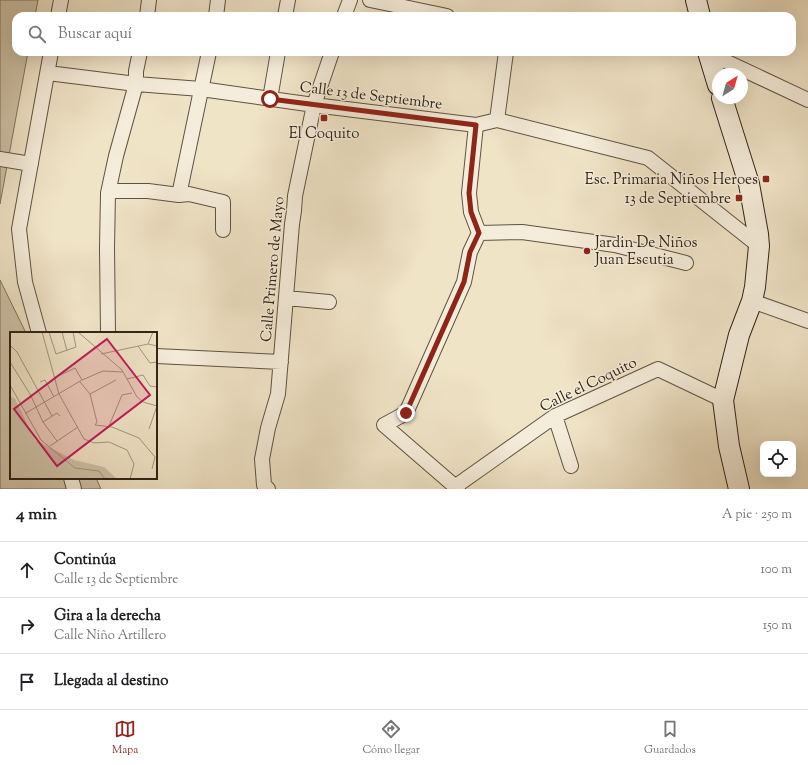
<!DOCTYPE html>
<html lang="es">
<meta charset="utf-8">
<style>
body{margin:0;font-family:"Sorts Mill Goudy",serif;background:#f6f6f6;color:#202124}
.controls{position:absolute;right:12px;bottom:12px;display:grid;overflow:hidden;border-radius:8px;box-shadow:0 4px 16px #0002}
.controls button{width:36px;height:36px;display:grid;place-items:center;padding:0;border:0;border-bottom:1px solid #e0e0e0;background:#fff;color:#202124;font:20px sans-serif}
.compass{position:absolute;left:712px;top:68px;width:36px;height:36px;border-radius:50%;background:#fff;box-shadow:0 4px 16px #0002;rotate:37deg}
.stop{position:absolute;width:12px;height:12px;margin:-9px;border:3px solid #8f2418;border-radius:50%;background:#fff}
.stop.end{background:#8f2418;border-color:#fff;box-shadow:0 1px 4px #0008}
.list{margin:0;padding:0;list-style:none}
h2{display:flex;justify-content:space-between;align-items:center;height:52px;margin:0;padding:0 16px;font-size:17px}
h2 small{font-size:13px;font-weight:400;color:#757577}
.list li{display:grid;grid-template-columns:26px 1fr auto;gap:12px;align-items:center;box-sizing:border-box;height:56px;padding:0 16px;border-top:1px solid #e0e0e0}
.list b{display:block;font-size:15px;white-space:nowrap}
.list p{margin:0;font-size:13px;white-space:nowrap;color:#757577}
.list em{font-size:13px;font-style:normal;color:#757577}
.icon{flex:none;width:22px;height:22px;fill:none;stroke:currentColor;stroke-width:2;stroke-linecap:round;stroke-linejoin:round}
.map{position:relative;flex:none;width:808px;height:489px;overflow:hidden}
.search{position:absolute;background:#fff;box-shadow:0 4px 16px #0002;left:12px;right:12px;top:12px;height:44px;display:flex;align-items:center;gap:10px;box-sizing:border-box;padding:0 14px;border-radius:12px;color:#757577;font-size:15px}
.sheet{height:220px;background:#fff}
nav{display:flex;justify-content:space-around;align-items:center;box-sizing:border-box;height:56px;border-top:1px solid #e0e0e0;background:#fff;font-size:11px;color:#757577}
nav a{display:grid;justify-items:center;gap:2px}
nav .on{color:#8f2418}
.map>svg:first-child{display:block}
.green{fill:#cfc3a9;stroke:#7f7360}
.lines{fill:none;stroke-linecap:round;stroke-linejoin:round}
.street-casing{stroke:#5f5342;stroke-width:16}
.secondary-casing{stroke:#2f2316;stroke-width:22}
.street{stroke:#f5eddb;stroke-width:14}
.secondary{stroke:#f5eddb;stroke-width:20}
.route{stroke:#8f2418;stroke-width:5}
.poi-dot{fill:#8f2418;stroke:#f5eddb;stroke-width:1.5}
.labels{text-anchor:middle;stroke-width:3;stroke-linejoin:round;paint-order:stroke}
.street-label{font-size:15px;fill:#2f2316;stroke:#f5eddb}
.poi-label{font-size:15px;fill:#2f2316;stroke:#f5eddb;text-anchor:end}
.inset-road{fill:none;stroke:#a39780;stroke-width:1}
.view{fill:#c2185b;fill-opacity:0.15;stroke:#c2185b;stroke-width:2}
.inset-edge{fill:none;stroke:#2f2316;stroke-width:2}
</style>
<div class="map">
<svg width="808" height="489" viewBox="0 0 808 489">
<rect width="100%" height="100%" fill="#f0e4c7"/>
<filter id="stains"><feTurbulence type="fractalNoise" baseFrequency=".005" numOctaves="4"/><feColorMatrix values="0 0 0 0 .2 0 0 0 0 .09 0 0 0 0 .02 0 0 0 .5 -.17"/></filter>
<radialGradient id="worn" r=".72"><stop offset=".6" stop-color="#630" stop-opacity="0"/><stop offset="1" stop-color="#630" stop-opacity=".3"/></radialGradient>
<path class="green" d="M0 0H38L35 16H16V52H28L0 204Z
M0 280 26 333H11V478H96L101 489H0Z"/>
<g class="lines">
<defs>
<path id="street" d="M370 0 447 16
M58 16 61 0
M147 16 149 0
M216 16 218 0
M285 16 288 0
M344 16 350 0
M708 53 808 100
M48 73 136 84 201 89 314 105 476 125 497 120 648 158 759 246
M270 99 278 52
M497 120 506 52
M0 159 31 164
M108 193 115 191H148L179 195 189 194 223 202V230
M179 195 209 52
M479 233 522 232 615 245 686 263
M286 298 329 302
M752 301 808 321
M39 333 25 282 19 229 51 52
M108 333 107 248 108 193 116 156 136 84V71L140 52
M156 356 281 362
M555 416 571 466
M71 478 74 489
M456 486 555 416 658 369 723 400
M268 489 264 485 262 459 268 428 278 394 292 224 294 211 295 196 314 105 332 52
M458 489 384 425 406 413 464 282 470 252 479 233 471 212 469 193 476 125"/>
<path id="secondary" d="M696 0 700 16
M708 52 718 85
M722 98 749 184 758 234 759 246 755 287 752 301 739 335 723 400 729 446 739 489"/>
</defs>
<use href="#street" class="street-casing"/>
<use href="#secondary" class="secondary-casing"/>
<use href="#street" class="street"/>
<use href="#secondary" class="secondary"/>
</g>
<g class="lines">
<path class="route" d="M270 99 476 125 469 193 471 212 479 233 470 252 464 282 406 413"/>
</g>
<g class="poi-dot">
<rect x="320" y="114" width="8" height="8" rx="2"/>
<rect x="762" y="175" width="8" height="8" rx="2"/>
<rect x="735" y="194" width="8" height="8" rx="2"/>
<circle cx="587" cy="251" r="4"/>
</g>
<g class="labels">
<g class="street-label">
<text transform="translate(371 95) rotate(7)" y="5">Calle 13 de Septiembre</text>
<text transform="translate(272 269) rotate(-85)" y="5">Calle Primero de Mayo</text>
<text transform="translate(588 384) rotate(-26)" y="5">Calle el Coquito</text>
</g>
<g class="poi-label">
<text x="324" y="138" text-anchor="middle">El Coquito</text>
<text x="758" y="184">Esc. Primaria Niños Heroes</text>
<text x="731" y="203">13 de Septiembre</text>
<text x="595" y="247" text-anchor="start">Jardin De Niños<tspan x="595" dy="17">Juan Escutia</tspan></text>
</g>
</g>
<g transform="translate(10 332)">
<rect width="147" height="147" fill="#f0e4c7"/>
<path d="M0 64 5 67 25 108 64 128 94 135 107 147H0Z" fill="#cfc3a9"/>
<path class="inset-road" d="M32 0 49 62 74 107 84 111 99 110 117 118 124 132 120 147M39 0 46 22 66 15 63 0M52 0 57 19M68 0 112 38 127 65 133 70 147 74M138 12 143 0M0 13 7 20 42 84M128 14 140 31 147 30M91 22 138 12 147 14M0 30 20 62 33 90 47 109M44 46 65 36 72 48M117 47 133 43 140 54 147 55M30 50 35 48 44 65M70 50 80 62 87 90 85 93 102 95 129 106 145 125 142 137M0 53 31 108 65 136 89 139 95 147M80 62 106 48M16 81 72 48 93 39 113 40M33 90 47 81 50 84M99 94 112 63 122 61M139 97 147 74M40 114 68 95"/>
<path class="view" d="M97 7 140 63 47 134 4 77Z"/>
<rect width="147" height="147" class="inset-edge"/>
</g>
<rect width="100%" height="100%" filter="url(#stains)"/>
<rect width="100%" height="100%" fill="url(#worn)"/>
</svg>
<div class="controls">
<button><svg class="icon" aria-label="locate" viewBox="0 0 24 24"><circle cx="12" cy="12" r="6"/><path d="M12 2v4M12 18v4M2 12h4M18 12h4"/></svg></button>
</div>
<svg class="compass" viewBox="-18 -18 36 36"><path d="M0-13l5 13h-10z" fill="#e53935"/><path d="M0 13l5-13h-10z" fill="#757577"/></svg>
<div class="stop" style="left:270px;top:99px"></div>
<div class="stop end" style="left:406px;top:413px"></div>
<div class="search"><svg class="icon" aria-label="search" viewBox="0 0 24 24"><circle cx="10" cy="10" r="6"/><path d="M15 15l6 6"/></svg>Buscar aquí</div>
</div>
<section class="sheet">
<h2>4 min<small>A pie · 250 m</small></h2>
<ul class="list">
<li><svg class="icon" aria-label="ahead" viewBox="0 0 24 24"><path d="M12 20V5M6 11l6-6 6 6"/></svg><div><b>Continúa</b><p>Calle 13 de Septiembre</p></div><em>100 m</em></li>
<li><svg class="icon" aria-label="right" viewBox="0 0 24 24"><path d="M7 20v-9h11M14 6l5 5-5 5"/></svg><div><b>Gira a la derecha</b><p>Calle Niño Artillero</p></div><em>150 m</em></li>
<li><svg class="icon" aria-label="arrive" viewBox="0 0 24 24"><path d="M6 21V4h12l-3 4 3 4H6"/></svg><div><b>Llegada al destino</b></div></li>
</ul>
</section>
<nav>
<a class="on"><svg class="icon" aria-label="map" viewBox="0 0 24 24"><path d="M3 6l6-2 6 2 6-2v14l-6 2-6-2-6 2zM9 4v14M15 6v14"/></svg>Mapa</a>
<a><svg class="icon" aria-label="directions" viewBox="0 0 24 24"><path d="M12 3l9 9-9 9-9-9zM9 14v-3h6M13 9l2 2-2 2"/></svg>Cómo llegar</a>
<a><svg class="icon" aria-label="saved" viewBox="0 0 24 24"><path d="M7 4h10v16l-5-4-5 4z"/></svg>Guardados</a>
</nav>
